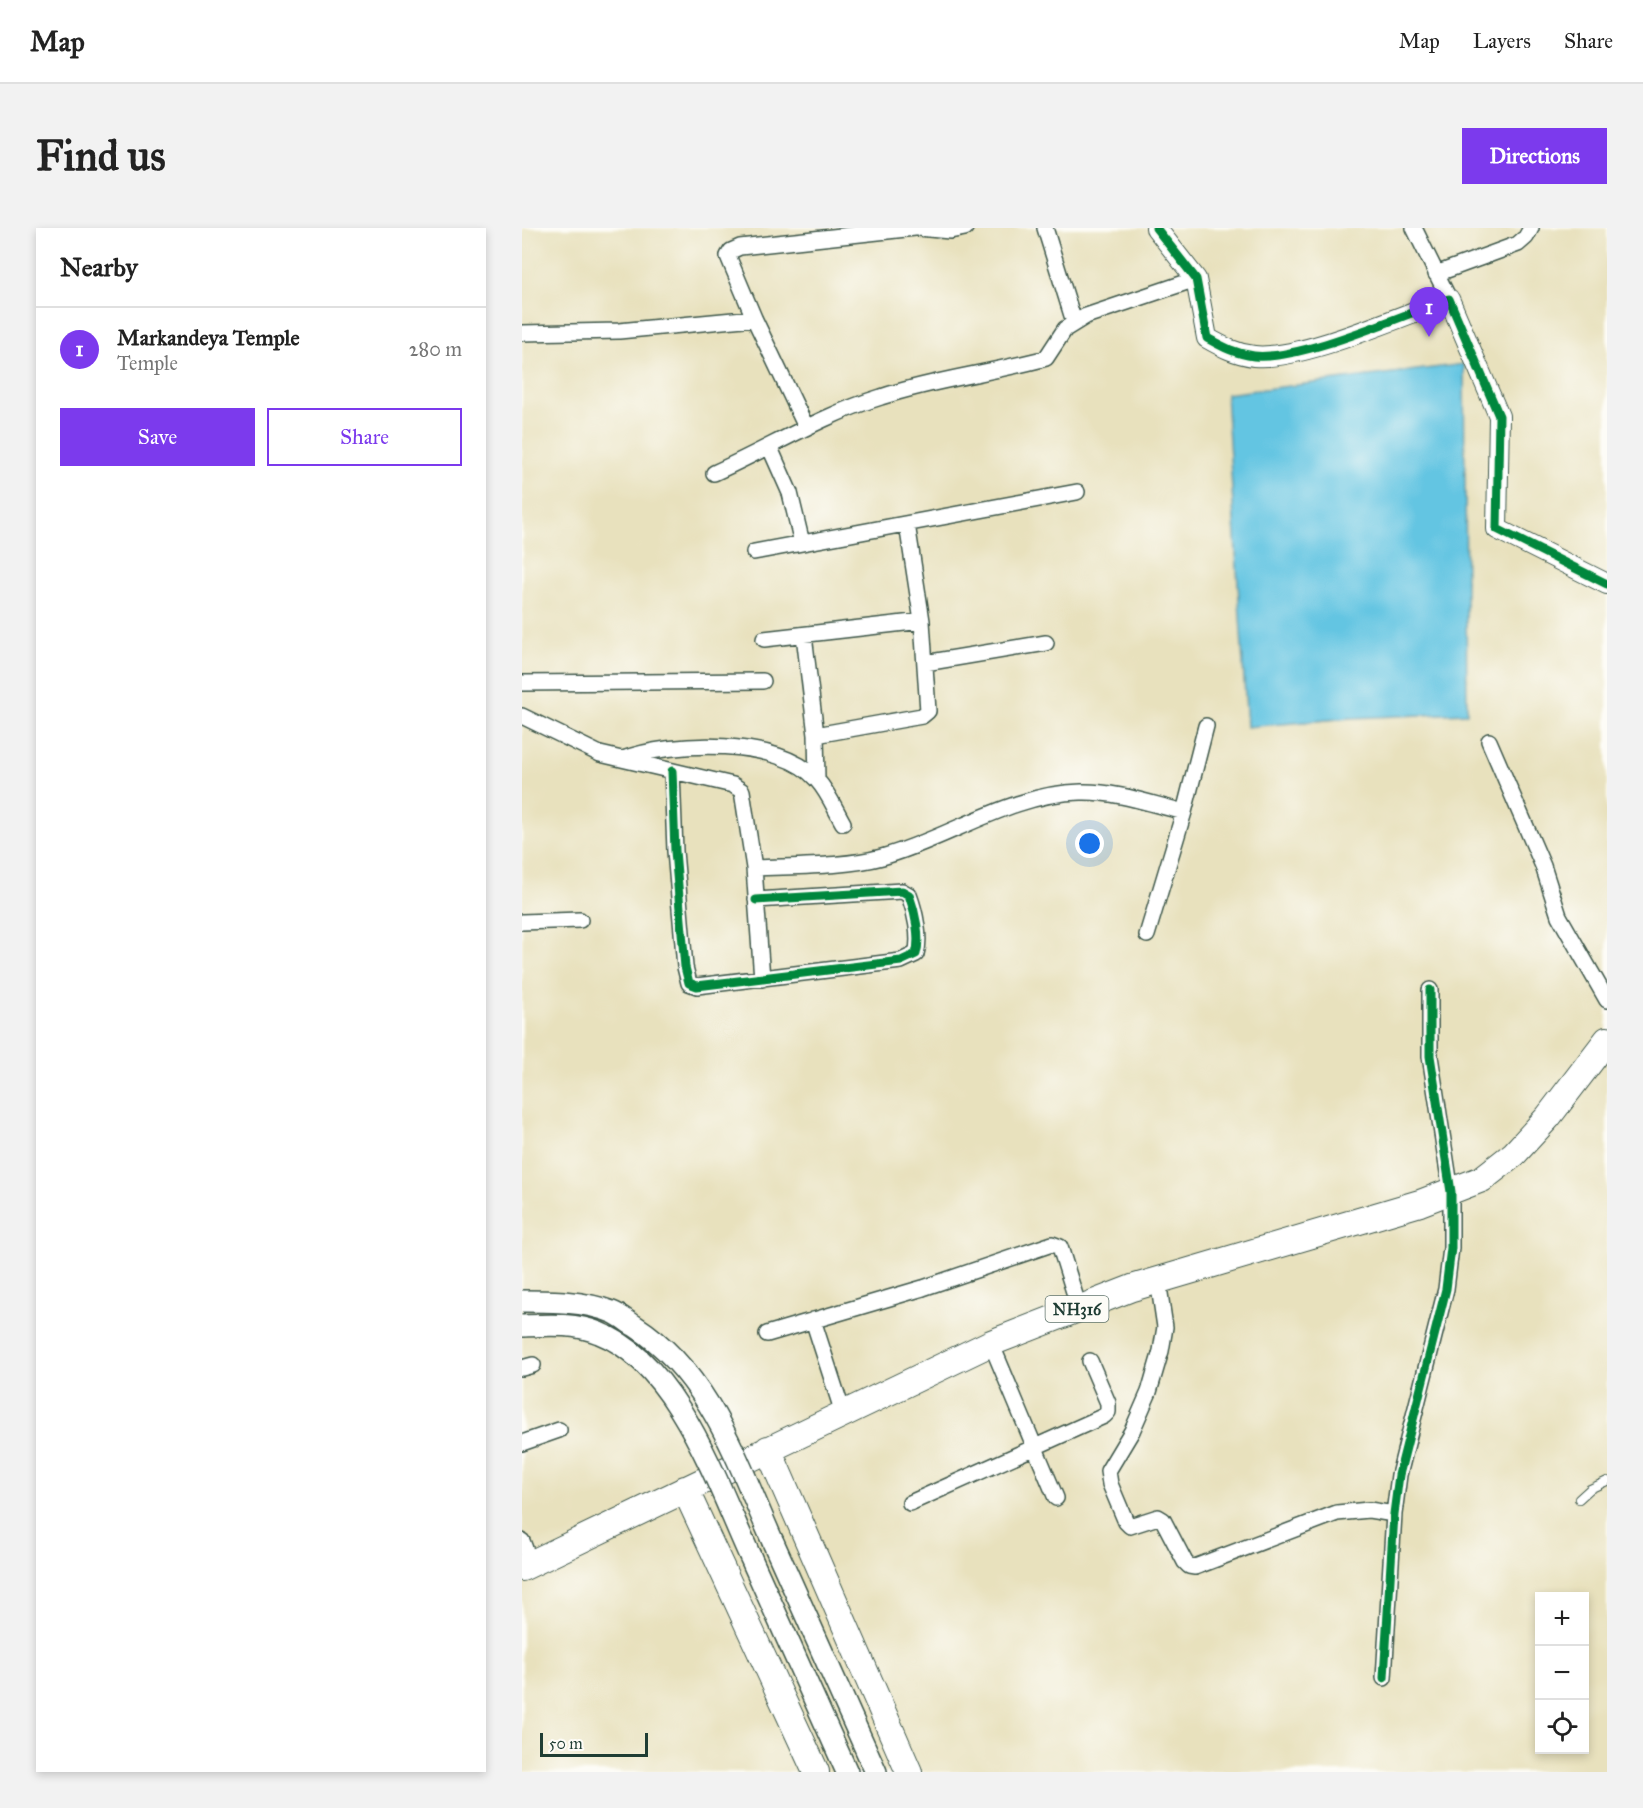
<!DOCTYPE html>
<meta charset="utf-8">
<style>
body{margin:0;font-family:"IM FELL Great Primer",serif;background:#f2f2f2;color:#222}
.controls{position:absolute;right:18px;bottom:18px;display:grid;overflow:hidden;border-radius:0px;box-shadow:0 3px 9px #0003}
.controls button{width:54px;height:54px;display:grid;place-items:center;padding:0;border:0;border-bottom:2px solid #e0e0e0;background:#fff;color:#222;font:30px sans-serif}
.scale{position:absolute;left:18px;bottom:15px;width:108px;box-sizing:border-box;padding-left:6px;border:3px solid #1f3d34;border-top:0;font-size:16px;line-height:21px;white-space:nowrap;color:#1f3d34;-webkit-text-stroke:4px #fdfcf7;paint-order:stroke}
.you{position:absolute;left:568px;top:616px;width:21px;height:21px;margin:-15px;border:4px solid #fff;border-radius:50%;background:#1a73e8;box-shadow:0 0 0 9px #1a73e833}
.badge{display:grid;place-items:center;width:39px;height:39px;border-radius:50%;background:#7c3aed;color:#fff;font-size:20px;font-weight:700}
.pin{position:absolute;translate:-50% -50px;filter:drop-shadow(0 2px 3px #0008)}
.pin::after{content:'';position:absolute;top:32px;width:21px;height:18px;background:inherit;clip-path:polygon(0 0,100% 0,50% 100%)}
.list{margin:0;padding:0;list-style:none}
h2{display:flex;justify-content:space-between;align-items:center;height:78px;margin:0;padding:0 24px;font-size:26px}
h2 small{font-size:20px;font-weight:400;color:#767676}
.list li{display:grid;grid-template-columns:39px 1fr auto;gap:18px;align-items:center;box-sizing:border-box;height:84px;padding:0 24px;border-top:2px solid #e0e0e0}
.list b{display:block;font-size:22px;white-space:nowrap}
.list p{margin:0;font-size:20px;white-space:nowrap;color:#767676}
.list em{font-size:20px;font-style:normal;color:#767676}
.actions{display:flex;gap:12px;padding:18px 24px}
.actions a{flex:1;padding:14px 0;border:2px solid #7c3aed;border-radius:0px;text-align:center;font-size:21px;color:#7c3aed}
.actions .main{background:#7c3aed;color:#fff}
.icon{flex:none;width:33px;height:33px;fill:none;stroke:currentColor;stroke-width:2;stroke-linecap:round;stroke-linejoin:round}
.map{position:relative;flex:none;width:1085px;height:1544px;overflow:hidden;border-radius:0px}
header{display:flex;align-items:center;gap:36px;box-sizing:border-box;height:84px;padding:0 30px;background:#fff;border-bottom:2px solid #e0e0e0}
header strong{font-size:28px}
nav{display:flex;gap:33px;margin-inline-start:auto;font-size:21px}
.intro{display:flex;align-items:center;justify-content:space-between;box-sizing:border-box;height:144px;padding:0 36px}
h1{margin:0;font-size:42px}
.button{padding:15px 27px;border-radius:0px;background:#7c3aed;color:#fff;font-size:21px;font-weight:700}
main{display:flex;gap:36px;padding:0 36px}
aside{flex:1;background:#fff;border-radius:0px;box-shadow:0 3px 9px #0003}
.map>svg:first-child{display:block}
.water{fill:#64c5e2;stroke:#42818b;stroke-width:1.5}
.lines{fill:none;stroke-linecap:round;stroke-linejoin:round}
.service-casing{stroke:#3d5649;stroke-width:10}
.minor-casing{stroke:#3d5649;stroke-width:18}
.tertiary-casing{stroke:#3d5649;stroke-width:22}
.secondary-casing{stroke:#3d5649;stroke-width:24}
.trunk-casing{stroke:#3d5649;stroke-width:28}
.service{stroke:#fff;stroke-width:8}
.minor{stroke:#fff;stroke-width:15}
.tertiary{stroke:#fff;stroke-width:20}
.secondary{stroke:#fff;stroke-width:21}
.trunk{stroke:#fff;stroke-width:26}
.secondary-bridge-casing{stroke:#3d5649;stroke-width:24;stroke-linecap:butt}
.secondary-bridge{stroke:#fff;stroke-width:21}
.cycleway-casing{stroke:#fdfcf7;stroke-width:13}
.cycleway{stroke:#00873e;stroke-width:9}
.labels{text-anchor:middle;stroke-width:6;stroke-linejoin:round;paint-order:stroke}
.shield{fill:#fdfcf7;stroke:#62766e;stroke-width:1.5}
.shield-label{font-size:16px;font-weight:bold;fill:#1f3d34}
</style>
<header>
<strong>Map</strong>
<nav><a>Map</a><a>Layers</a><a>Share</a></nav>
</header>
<div class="intro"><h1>Find us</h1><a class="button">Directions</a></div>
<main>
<aside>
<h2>Nearby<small></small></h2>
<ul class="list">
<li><span class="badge">1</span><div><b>Markandeya Temple</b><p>Temple</p></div><em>280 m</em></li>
</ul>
<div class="actions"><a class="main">Save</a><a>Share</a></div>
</aside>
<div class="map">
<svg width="1085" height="1544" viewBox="0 0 1085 1544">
<rect width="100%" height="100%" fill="#fdfcf7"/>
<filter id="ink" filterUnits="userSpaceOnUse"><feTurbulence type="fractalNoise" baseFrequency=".0167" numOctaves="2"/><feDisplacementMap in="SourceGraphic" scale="12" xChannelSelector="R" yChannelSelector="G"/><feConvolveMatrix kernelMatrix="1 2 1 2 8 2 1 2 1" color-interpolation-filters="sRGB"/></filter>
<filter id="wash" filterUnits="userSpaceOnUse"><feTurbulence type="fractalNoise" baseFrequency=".008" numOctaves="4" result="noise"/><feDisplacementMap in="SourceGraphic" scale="24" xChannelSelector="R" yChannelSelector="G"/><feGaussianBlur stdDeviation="1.35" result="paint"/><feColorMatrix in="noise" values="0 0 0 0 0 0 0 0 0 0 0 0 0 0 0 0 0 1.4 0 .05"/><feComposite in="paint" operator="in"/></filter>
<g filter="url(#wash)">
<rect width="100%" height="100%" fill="#e8e1bd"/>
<path class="water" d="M942 136 945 485 829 490 725 499 704 166Z"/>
</g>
<g filter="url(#ink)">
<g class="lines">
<defs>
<path id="service" d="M1057 1271 1068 1261 1085 1253"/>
<path id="minor" d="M396 0 428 3 443 0
M523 0 552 94
M892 0 927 71
M914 46 996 16 1004 9 1009 0
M0 105 97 103 232 90
M284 199 232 90 206 28 209 23 218 19 393 0
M248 220 268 265 280 315
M192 245C248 220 300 187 359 169 413 151 470 145 524 130L543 101 564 88 674 51
M232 324 555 264
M282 407 294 507 295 551
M242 411 400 393
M403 435 524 415
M0 455 241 453
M0 488 78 526 211 557 220 563 232 640 240 751
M294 507 400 488 406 483 400 393 385 296
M967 513 1021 638 1037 688 1085 772
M101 531C149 513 259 509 295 552 306 564 313 581 321 595
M150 543 153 623 163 739 167 755 175 758 379 733 394 726C399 710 393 683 387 667L380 663 234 672
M232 640C270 638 324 639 360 629 426 611 489 565 559 564 594 563 629 576 662 584
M0 694 58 692
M625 707 662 584 684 498
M636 1052 643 1099 639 1123 627 1164 610 1203 586 1243 588 1256 604 1294 608 1298 636 1289 641 1292 663 1334 667 1338 673 1339 815 1285 847 1282 872 1286
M291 1092 321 1185
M245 1106 401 1060 530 1016 538 1019 557 1080
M469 1115 534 1270
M0 1140 11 1137
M0 1215 37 1202
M388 1275 582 1188 586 1184V1175L568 1133
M0 1313 9 1336
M862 1450 872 1286 877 1247 924 1061 929 1020V964L908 828V762"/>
<path id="tertiary" d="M634 0 674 51 685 110C701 119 714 126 732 128 779 133 880 87 927 71L977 188 975 301 1085 356"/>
<path id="secondary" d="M251 1314 354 1544
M228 1328 325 1544"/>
<path id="trunk" d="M246 1221 387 1544
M163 1261 294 1544
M0 1340 469 1115 610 1060 898 975 960 951 992 926 1026 889 1085 812"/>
</defs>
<use href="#service" class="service-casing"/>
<use href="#minor" class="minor-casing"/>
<use href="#tertiary" class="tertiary-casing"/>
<use href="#secondary" class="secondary-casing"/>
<use href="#trunk" class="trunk-casing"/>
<use href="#service" class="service"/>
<use href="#minor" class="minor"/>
<use href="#tertiary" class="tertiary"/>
<use href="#secondary" class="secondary"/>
<use href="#trunk" class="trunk"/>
<defs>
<path id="secondary-bridge" d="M0 1073C30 1073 62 1073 90 1084 98 1087 106 1094 113 1098 189 1147 216 1236 251 1314
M0 1098C26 1097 53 1095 77 1105 155 1135 195 1256 228 1328"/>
</defs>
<use href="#secondary-bridge" class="secondary-bridge-casing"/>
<use href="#secondary-bridge" class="secondary-bridge"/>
<defs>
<path id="cycleway" d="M634 0 674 51 685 110C701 119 714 126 732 128 779 133 880 87 927 71L977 188 975 301 1085 356
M150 543 153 623 163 739 167 755 175 758 379 733 394 726C399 710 393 683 387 667L380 663 234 672
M862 1450 872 1286 877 1247 924 1061 929 1020V964L908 828V762"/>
</defs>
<use href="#cycleway" class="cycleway-casing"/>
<use href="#cycleway" class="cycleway"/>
</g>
</g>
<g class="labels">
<rect class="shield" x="523.5" y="1068" width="63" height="26" rx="4.5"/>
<g class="shield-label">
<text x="555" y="1087">NH316</text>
</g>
</g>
</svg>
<div class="controls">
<button>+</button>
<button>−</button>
<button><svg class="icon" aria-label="locate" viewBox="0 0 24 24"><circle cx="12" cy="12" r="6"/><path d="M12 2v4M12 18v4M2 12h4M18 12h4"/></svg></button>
</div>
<div class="scale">50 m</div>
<div class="you"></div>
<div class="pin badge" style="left:907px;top:109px">1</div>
</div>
</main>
